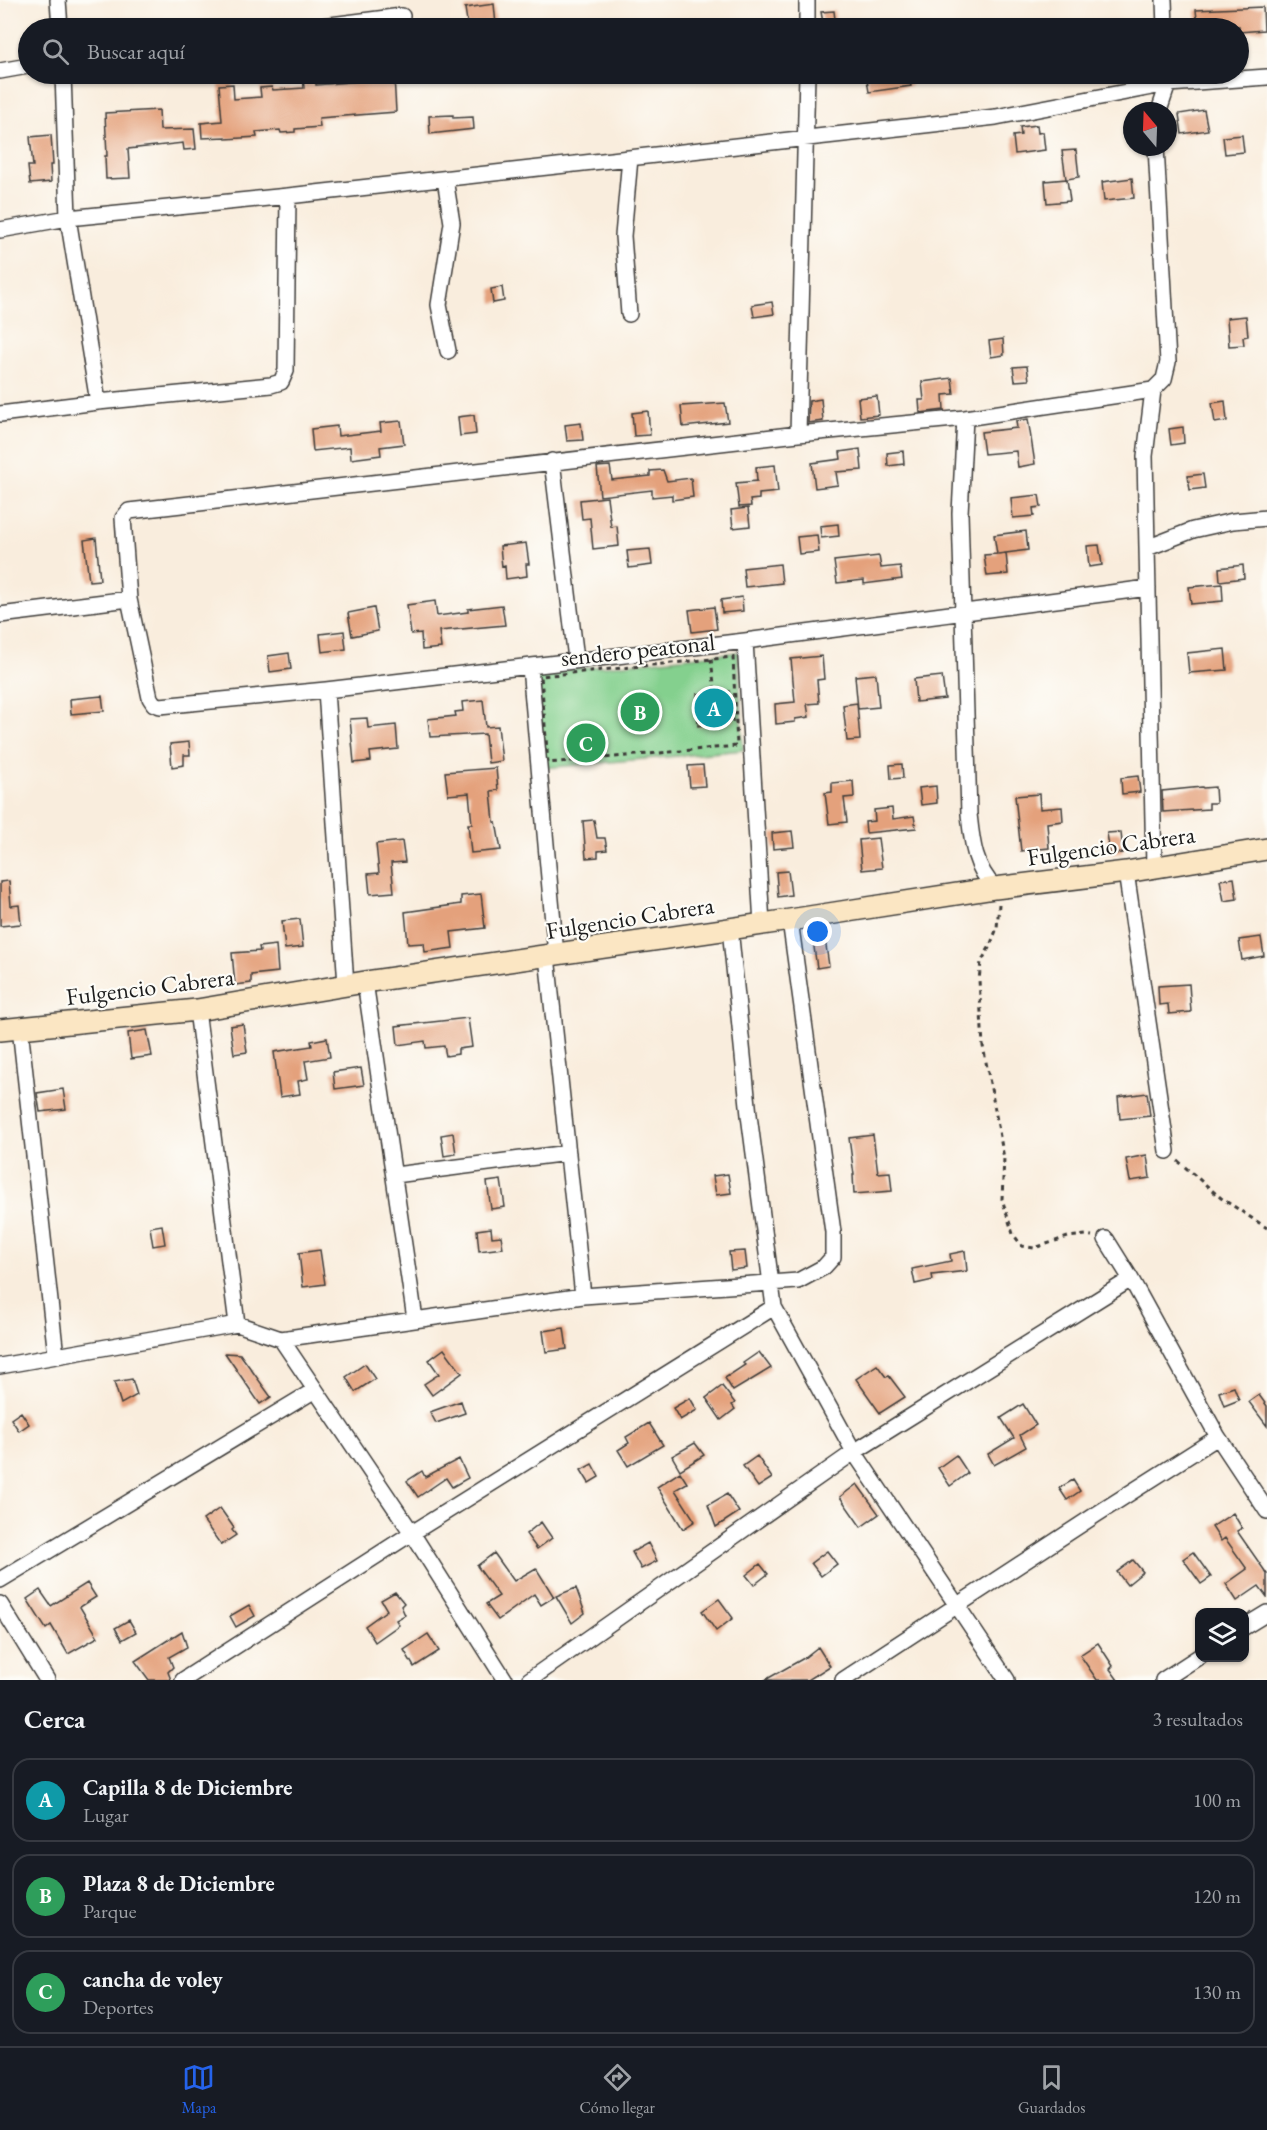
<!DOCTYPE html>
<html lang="es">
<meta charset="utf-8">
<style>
body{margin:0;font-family:"EB Garamond",serif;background:#242831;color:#f1f3f6}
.controls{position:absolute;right:18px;bottom:18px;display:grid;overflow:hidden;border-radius:12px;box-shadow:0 2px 4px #0004}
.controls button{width:54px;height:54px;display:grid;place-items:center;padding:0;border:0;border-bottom:2px solid #363941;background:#171b24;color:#f1f3f6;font:30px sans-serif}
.compass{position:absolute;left:1123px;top:102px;width:54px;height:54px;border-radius:50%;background:#171b24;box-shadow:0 2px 4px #0004;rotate:341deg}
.you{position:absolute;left:818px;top:932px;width:21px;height:21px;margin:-15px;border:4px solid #fff;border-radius:50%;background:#1a73e8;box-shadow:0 0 0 9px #1a73e833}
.badge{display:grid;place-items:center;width:39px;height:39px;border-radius:50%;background:#2563eb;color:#fff;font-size:20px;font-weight:700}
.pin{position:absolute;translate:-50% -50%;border:3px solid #fff;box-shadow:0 2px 6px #0006}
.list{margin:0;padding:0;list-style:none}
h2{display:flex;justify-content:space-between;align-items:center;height:78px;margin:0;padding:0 24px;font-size:26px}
h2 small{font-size:20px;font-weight:400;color:#9ea1a6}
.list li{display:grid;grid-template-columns:39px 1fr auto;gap:18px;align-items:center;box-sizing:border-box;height:84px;margin:0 12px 12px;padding:0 12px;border:2px solid #363941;border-radius:18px}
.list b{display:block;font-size:22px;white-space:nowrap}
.list p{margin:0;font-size:20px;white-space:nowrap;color:#9ea1a6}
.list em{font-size:20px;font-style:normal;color:#9ea1a6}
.icon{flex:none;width:33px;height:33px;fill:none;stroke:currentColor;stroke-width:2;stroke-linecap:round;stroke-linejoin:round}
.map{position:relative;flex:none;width:1267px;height:1680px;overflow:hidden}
.search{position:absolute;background:#171b24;box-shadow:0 2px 4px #0004;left:18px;right:18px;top:18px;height:66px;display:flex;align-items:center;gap:15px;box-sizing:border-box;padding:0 21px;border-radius:33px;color:#9ea1a6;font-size:22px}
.sheet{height:366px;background:#171b24}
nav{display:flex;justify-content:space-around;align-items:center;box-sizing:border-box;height:84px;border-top:2px solid #363941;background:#171b24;font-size:16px;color:#9ea1a6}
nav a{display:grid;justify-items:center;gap:3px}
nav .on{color:#2563eb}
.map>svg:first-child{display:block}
.green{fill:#84d08e;stroke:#507655;stroke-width:1.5}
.building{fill:#e4a17c}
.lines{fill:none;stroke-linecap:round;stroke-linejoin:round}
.street-casing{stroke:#3d3b39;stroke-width:18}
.secondary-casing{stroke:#3d3b39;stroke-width:24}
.path{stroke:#3d3b39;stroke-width:3;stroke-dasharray:4.5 4.5;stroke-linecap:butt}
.street{stroke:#fff;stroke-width:15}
.secondary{stroke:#fbe6c3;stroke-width:21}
.labels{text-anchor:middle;stroke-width:4.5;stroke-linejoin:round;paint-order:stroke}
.street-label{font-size:24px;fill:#1c1c1c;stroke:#fdfcf7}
</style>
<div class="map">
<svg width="1267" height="1680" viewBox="0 0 1267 1680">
<rect width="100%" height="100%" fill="#fdfcf7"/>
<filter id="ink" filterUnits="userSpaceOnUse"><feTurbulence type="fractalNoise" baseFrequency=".0167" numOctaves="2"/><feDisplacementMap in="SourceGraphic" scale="12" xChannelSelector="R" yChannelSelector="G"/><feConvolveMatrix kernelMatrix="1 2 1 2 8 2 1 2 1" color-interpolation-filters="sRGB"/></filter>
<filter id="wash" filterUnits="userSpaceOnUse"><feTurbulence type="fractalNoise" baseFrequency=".008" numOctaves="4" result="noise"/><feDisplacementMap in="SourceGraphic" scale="24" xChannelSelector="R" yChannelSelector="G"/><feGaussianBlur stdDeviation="1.35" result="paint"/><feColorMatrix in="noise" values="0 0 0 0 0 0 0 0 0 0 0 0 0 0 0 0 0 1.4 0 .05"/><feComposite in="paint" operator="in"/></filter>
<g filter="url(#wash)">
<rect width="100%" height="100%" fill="#f9eddd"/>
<path class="green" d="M738 652 743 750 544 768 537 673Z"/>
<g id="blocks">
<path class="building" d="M494 4 496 25 468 28 465 8Z
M1263 7 1264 30 1239 32V26L1198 28 1196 10Z
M834 11 836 28H824L821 12Z
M303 74H315L316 85 361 81 360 74H380V77L394 76 396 112 319 118 320 127 295 129V132L281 133 280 130 256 132 257 137 226 139V137L202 138 201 123 222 121 219 85 233 84 234 99 261 97 260 88 272 87 273 90 304 88Z
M866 74H909L911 86 869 92Z
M159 110 160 130 194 129 196 149 184 150 183 143 128 149 130 178 106 179 105 156H107L105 113Z
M1204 110 1208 130 1182 134 1179 114Z
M453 115V118L473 117 474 129 430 134 429 116Z
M1037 125 1038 133 1043 132 1045 150 1015 154 1013 136 1021 135 1020 127Z
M51 135 53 165H50L51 182 30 184 28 166H33L30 137Z
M1242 135 1244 152 1225 154 1223 137Z
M1076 150 1079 177 1067 179 1070 201 1047 203 1045 181 1066 179 1062 151Z
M1132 178 1134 198 1104 201 1102 182Z
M502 287 504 301 493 303 491 289Z
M772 302 774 314 754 317 752 305Z
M1246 316 1248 336 1243 337 1244 345 1229 346 1227 318Z
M1003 339 1004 355 991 357 989 341Z
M1027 366 1029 380 1015 381 1013 367Z
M952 378 954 394 943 395 944 410 920 413 919 400H924L922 382Z
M877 396 879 415 860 417 858 398Z
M821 399 823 421 808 423 809 401Z
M1225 401 1227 421 1215 423 1212 403Z
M725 403 728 422 683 427 681 406Z
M648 411 650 435 634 436 632 413Z
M474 415 476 434 460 436 458 417Z
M1028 419 1035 464 1018 467 1016 451 984 454 981 432 1017 428 1016 421Z
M401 421 404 444 380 447 381 455 351 459 350 447 313 451 311 429 337 426 338 436 381 431 380 423Z
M581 423 583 440 567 441 565 425Z
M1183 427 1184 443 1171 445 1169 429Z
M860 449 862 470 836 472 838 485 815 488 812 463 841 459 840 452Z
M903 451 904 464 888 466 887 453Z
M775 465 778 492 759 494V499L750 500 751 506 739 507 736 483 757 481 756 467Z
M610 466 612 480 650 476V471L663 470 667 481 691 478 693 497 672 500V495L652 497V490L600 496 597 467Z
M1203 474 1205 488 1190 490 1188 476Z
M1039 495 1041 507 1033 508 1034 516 1013 518 1011 498Z
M607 497 611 527 617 526 619 546 593 549 590 518 582 519 580 500Z
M748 508 750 526 733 528 731 510Z
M838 524 839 536 821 538 820 526Z
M1026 531 1028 550 998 554 1006 553 1008 574 987 576 984 555 997 554 994 535Z
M817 535 819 552 799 554 797 537Z
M96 538 100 580 89 581 84 540Z
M526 543 529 564H526L527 576 506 579 505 566 502 567 500 546Z
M1099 545 1102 565 1089 567 1087 546Z
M650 549 652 565 629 568 627 551Z
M879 556 881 568 900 566 902 579 864 584V580L837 583 834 561Z
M780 564 782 583 745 587 743 568Z
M1243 565 1244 578 1220 581 1219 568Z
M1222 584 1223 601 1191 604 1189 587Z
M742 597 743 611 722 613 721 600Z
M435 601 437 616 468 612V609L502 605 505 625 439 631 441 648 422 650 421 633 411 634 407 605Z
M714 607 717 629 692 632 689 610Z
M374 608 378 631 352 636 348 613Z
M344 631 346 649 322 652 320 634Z
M1225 649 1227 670 1189 673 1187 653Z
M289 653 291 669 270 672 268 656Z
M822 656 824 679 817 680 819 703 807 704 809 717 795 719V722L776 724 775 704 795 702 791 659Z
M876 674 879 707 858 709 855 676Z
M942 676 945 699 916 702 914 679Z
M729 691 733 721 698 726 697 694Z
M102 696 104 711 71 714 70 699Z
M483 700 486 727 498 726 502 761 488 763 485 734 430 737 428 719 456 716 455 712 463 711 462 702Z
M857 703 860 740 847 741 843 705Z
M367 718 368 728 396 725 398 749 370 752 371 761 354 763 350 719Z
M189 742 190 755H184V765L172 767 170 744Z
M902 764 903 778 891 779 890 765Z
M703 765 705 786 690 787 688 766Z
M496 768 498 790 491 791 494 822H496L501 850 471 853 468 824H472L469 793 448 795 445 772Z
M1138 776 1140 792 1122 794 1121 778Z
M853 781 854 797 844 798 847 822 829 824 825 793 832 792V783Z
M936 786 937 803 921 805 919 788Z
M1202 787 1203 788 1215 787 1216 803H1209V809L1163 812 1162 791Z
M1039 794 1040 809 1062 807 1063 821 1047 823 1049 848 1021 851 1015 796Z
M892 808 893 819 914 816 916 828 866 833 865 822 875 821 874 810Z
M594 820 597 838H605L607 850 598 851V857L586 858 583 821Z
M792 831 794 847 773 849 772 833Z
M1121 832 1123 853 1110 854 1107 833Z
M878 838 882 868 862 870 859 840Z
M402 841 405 862 391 863 394 892 370 894 368 874 379 873 376 844Z
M788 871 791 895 778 897 776 872Z
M1234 878 1237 899 1224 901 1220 880Z
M9 881 11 906 19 905 21 924 0 926V882Z
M481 894 485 928 451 932 453 948 425 952 424 943 408 944 405 912 461 904V896Z
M300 919 303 947 285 949 282 921Z
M1261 937 1264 956 1242 960 1239 940Z
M825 939 829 966 817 968 813 940Z
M276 945 278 972 251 975V983L235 985 232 953 260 951 259 947Z
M1189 984 1191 1012 1169 1014 1168 1004 1159 1005 1158 986Z
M468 1018 472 1047 458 1049V1054L446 1056 444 1046 426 1048 425 1041 398 1045 396 1026Z
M243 1024 247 1052 234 1054 230 1026Z
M147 1030 152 1056 131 1059 128 1033Z
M327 1038 330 1057 305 1061 308 1079 298 1081 300 1094 280 1097 274 1052 312 1046 311 1041Z
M361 1068 364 1085 335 1089 333 1072Z
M63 1089 66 1109 40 1112 37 1093Z
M1147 1093 1150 1116 1120 1119 1118 1097Z
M453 1133 456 1154 444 1156 441 1135Z
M873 1135 878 1173 890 1172 892 1191 854 1194 853 1175H854L849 1138Z
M1147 1155 1150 1178 1130 1181 1126 1159Z
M728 1174 731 1193 716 1195 713 1176Z
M501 1180 505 1207 491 1209 487 1182Z
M162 1225 165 1244 153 1246 150 1227Z
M491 1228 492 1237 501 1236 503 1248 479 1251 477 1230Z
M320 1250 325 1284 303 1287 299 1253Z
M745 1251 747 1268 731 1270 729 1252Z
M965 1251 967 1271 932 1275 933 1280 915 1284 912 1269 951 1261 950 1254Z
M564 1328 567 1349 546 1352 543 1331Z
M444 1349 462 1373 432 1395 424 1384 439 1374 429 1360Z
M759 1352 771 1368 733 1391 725 1378 745 1365 743 1363Z
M225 1353 240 1354 271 1397 260 1404Z
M365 1364 375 1379 355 1392 346 1377Z
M877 1365 886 1377 889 1376 905 1397 880 1413 856 1379Z
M132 1379 137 1395 121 1404 114 1382Z
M722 1386 735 1403 732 1405 735 1409 721 1420 706 1398Z
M1234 1387 1239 1400 1224 1406 1219 1392Z
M1259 1395 1267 1406V1426L1249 1402Z
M690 1398 697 1410 680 1420 673 1408Z
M461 1401 465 1413 436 1423 430 1412Z
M1023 1404 1036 1425 1020 1435 1026 1447 994 1465 988 1454 1014 1438 1001 1418Z
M21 1412 29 1424 19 1431 11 1419Z
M649 1423 663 1445 628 1466 618 1450 629 1443 626 1437Z
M695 1443 704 1455 680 1470 672 1456Z
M956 1455 968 1473 950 1486 938 1468Z
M757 1456 772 1478 758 1487 743 1466Z
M459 1459 468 1478 452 1487 446 1478 418 1497 407 1481 422 1471 425 1477Z
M592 1464 599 1477 589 1483 581 1470Z
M680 1472 687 1483 675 1490 695 1521 683 1529 657 1487Z
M1073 1480 1080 1491 1067 1500 1059 1488Z
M857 1484 879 1514 861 1527 840 1497Z
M727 1494 739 1512 716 1527 708 1505Z
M220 1508 234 1528 232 1530 236 1535 221 1545 203 1520Z
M1233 1513 1242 1528 1237 1531 1267 1574V1597L1259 1586 1237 1601 1226 1584 1247 1569 1225 1538 1221 1541 1212 1527Z
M541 1522 552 1538 537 1549 526 1534Z
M648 1543 657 1561 641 1569 632 1552Z
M827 1551 837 1564 821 1576 811 1563Z
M1193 1552 1211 1577 1201 1584 1183 1559Z
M494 1553 514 1581 536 1568 554 1597 541 1605 534 1594 498 1620 486 1604 499 1596 477 1566Z
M1133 1560 1143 1572 1127 1585 1117 1572Z
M760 1564 768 1574 754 1585 746 1575Z
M87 1583 96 1597 80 1607 98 1637 68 1654 51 1625 46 1629 27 1599 40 1590 51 1606Z
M576 1588 585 1613 572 1623 556 1596Z
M395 1592 404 1603 401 1606 405 1615 396 1620 399 1625 375 1642 365 1626 387 1610 381 1600Z
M719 1599 733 1618 716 1631 702 1611Z
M249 1605 255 1616 236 1627 230 1616Z
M129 1620 136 1632 122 1640 115 1628Z
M182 1631 187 1647 169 1657 173 1667 168 1672 171 1680H149L135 1661Z
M428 1634 439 1651 414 1667 404 1650Z
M1098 1643 1113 1666 1110 1669 1118 1680H1097L1080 1655Z
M818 1647 830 1666 808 1680H765L804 1658Z"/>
</g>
</g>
<g filter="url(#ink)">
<use href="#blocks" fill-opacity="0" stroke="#3d3b39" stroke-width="1.5"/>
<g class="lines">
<defs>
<path id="street" d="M58 0 60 28
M1164 0 1165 28
M307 28 402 16
M807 28V0
M0 71 28 66
M63 74 68 218 98 402 271 385 281 382 286 371 288 196
M1159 111 1168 84V76
M445 179 452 223 439 305 448 351
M0 230 68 218 288 196 996 117 1168 84 1267 77
M629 314 623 236 630 158
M1153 390 1145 456 1154 867
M0 414 98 402
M965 418 960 513 969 814C972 842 974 867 995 888
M798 434 807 74
M552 461 576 659
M1147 548 1193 530 1233 521 1267 518
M1148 588 745 641 326 690 160 706 154 704 150 698 129 599 123 518 129 511 798 434 965 418 1153 390 1164 379 1168 362 1156 147
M0 615 129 599
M745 641 762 924
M530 667 556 955
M326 690 346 985
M1126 872 1167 1151
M730 928 749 1115 774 1307 854 1452 1007 1680
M547 956 583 1296
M365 982 415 1319
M197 1010 237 1324
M20 1028 56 1356
M395 1175 568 1153
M1106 1239 1131 1279 1218 1437 1267 1511
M281 1339 583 1296 798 1281 824 1267 833 1257V1232L790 920
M0 1366 237 1324 281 1339 412 1533 505 1680
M0 1580 315 1390
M0 1604 47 1680
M1244 1627 1267 1613
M183 1680 412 1533 774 1307
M529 1680 854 1452 1131 1279
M843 1680 1097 1514 1218 1437
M1163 1680 1200 1656"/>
<path id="secondary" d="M0 1030 197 1010 365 982 790 920 995 888 1126 872 1267 849"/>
</defs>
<use href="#street" class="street-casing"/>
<use href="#secondary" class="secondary-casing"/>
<path class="path" d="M733 657 737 746 548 763 541 676Z
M711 659 715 692
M999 904 997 928 990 946 981 962 979 980 983 1046 1004 1158 1002 1199 1013 1234 1022 1246 1034 1248 1068 1237 1086 1235 1092 1236
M1178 1161 1221 1198 1267 1228"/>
<use href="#street" class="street"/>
<use href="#secondary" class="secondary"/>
</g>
</g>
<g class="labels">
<g class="street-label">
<text transform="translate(638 650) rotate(-6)" y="8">sendero peatonal</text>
<text transform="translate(1111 846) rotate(-8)" y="8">Fulgencio Cabrera</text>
<text transform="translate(630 918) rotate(-9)" y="8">Fulgencio Cabrera</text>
<text transform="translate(150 987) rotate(-7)" y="8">Fulgencio Cabrera</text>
</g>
</g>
</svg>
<div class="controls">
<button><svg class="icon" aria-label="layers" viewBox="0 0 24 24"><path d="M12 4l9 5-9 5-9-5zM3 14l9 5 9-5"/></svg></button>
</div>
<svg class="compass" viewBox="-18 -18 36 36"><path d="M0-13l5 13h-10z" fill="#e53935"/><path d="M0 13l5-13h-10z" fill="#9ea1a6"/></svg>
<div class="you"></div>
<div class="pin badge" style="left:714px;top:708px;background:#0f9aa8">A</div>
<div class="pin badge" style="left:640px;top:712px;background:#2e9e5b">B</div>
<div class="pin badge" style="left:586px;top:743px;background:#2e9e5b">C</div>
<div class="search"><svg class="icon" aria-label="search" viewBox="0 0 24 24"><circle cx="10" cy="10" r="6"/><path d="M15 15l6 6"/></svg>Buscar aquí</div>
</div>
<section class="sheet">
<h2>Cerca<small>3 resultados</small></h2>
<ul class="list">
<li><span class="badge" style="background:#0f9aa8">A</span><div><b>Capilla 8 de Diciembre</b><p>Lugar</p></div><em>100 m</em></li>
<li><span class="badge" style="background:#2e9e5b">B</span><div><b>Plaza 8 de Diciembre</b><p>Parque</p></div><em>120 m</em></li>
<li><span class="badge" style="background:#2e9e5b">C</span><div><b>cancha de voley</b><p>Deportes</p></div><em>130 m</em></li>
</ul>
</section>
<nav>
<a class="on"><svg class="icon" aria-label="map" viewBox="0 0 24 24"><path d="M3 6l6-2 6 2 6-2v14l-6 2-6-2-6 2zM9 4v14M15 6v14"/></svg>Mapa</a>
<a><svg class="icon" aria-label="directions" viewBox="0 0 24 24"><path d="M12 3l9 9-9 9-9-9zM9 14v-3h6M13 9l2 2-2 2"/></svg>Cómo llegar</a>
<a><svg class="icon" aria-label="saved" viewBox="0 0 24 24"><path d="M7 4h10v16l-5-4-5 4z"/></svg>Guardados</a>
</nav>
